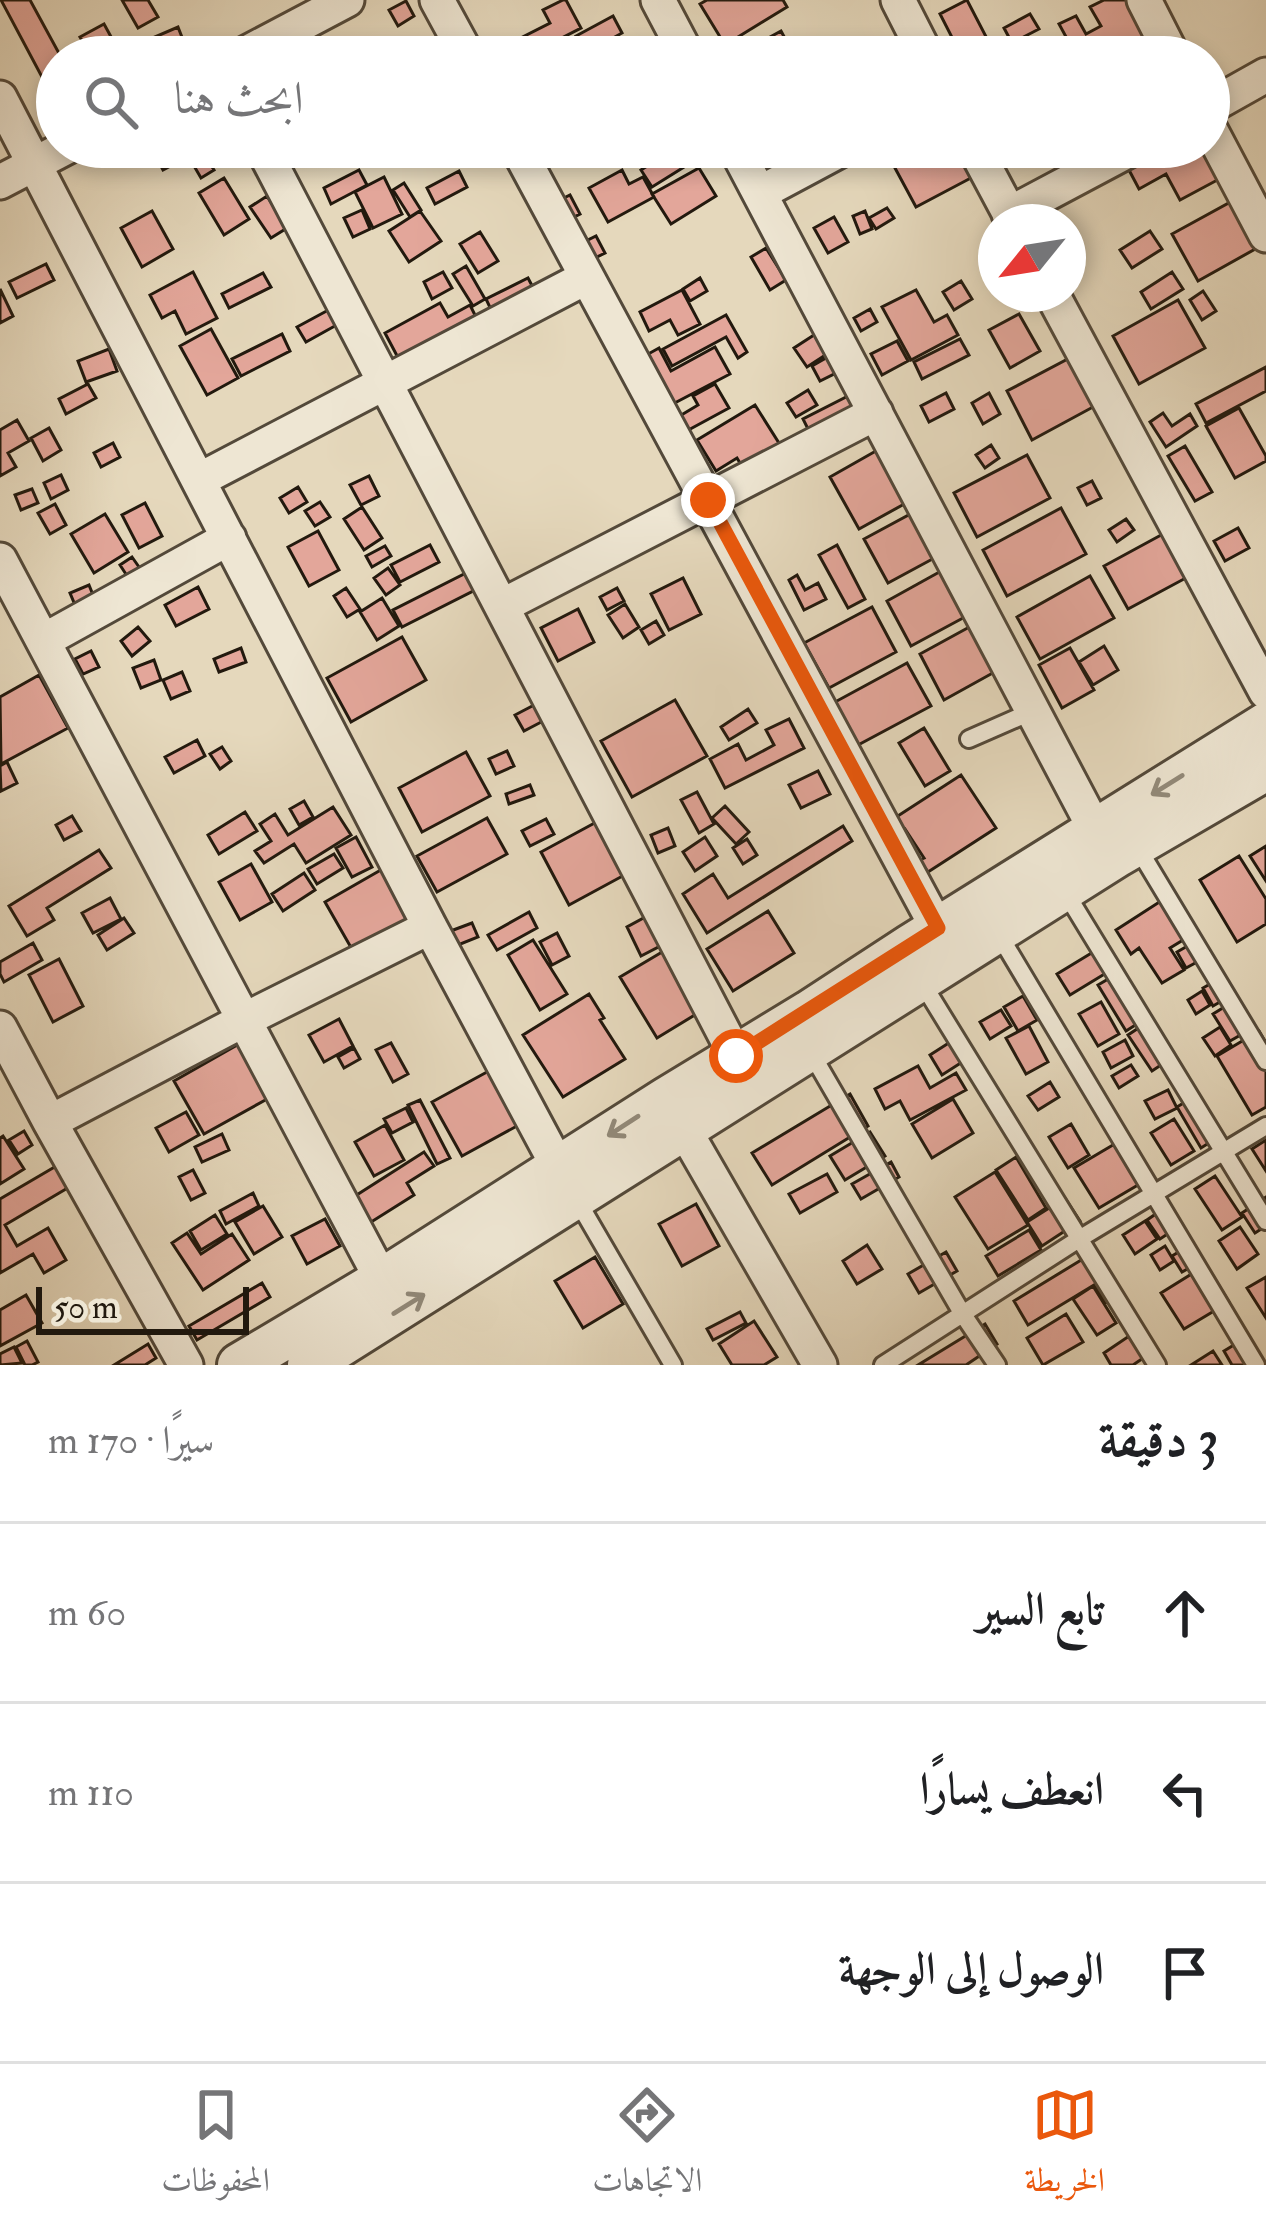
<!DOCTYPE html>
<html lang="ar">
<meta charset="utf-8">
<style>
body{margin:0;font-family:"IM FELL Double Pica",Amiri,serif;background:#f2f2f2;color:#202124;direction:rtl}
.compass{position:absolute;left:978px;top:204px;width:108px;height:108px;border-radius:50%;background:#fff;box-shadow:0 6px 18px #0003;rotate:240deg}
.scale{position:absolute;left:36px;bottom:30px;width:213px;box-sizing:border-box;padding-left:12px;border:6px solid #22190e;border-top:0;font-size:33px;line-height:42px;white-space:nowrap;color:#22190e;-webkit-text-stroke:9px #eee6d3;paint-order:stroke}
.stop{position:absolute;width:36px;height:36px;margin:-27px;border:9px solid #ea580c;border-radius:50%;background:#fff}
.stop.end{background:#ea580c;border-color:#fff;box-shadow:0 3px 12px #0008}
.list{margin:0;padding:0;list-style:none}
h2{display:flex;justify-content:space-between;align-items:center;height:156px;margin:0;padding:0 48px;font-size:51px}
h2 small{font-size:39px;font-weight:400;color:#757577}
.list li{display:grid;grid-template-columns:78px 1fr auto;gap:36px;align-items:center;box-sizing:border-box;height:180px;padding:0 48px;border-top:3px solid #e0e0e0}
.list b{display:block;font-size:45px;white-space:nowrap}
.list em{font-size:39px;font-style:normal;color:#757577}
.icon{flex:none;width:66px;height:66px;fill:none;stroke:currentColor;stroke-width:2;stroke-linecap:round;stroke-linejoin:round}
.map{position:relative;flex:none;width:1266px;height:1365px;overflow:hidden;direction:ltr}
.search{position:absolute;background:#fff;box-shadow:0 6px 18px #0003;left:36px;right:36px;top:36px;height:132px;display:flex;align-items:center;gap:30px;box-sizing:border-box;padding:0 42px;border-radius:66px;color:#757577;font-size:45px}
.sheet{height:696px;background:#fff}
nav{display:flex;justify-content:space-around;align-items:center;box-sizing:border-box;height:168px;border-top:3px solid #e0e0e0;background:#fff;font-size:33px;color:#757577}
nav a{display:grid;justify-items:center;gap:6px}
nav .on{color:#ea580c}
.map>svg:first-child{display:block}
.building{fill:#e3a69a;stroke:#22190e;stroke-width:3}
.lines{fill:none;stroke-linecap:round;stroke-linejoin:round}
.service-casing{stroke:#53493a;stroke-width:22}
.minor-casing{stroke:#53493a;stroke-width:39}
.tertiary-casing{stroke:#53493a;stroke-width:48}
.service{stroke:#eee6d3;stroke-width:16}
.minor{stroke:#eee6d3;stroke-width:33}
.tertiary{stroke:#eee6d3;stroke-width:42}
.oneway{stroke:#928a7a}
.route{stroke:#ea580c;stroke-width:15}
</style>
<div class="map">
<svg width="1266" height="1365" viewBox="0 0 1266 1365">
<rect width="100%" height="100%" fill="#e5d8bc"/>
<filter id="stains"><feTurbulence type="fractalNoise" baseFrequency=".00167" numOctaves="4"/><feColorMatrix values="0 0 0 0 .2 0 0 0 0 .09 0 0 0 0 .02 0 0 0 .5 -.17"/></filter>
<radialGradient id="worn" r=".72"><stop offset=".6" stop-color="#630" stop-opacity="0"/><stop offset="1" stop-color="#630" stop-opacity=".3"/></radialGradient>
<path class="building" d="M1 0H30L61 57H57V69L42 77Z
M122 0H148L158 17 138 28Z
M563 0H566L581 28 556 41 564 57H503L499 49 550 23 543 10Z
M707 0H783L787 7 725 45 700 4Z
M967 0 994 52 984 57H962L940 14Z
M1104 0H1131L1151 37 1115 57H1077L1059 24 1076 16 1086 34 1101 26 1090 7Z
M406 1 414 16 398 26 389 10Z
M1030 14 1039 29 1012 43 1004 28Z
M613 16 622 33 586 53 576 36Z
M104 24 121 55 118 57H92L80 37Z
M178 27 185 45 158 57 150 39Z
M918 27 934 57H861Z
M781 31 795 57H760L754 46Z
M57 82V113L51 116 39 92Z
M151 147H187L191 155 163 170Z
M334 147H365V148L337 166 327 152Z
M366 147H387L391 153 374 163Z
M416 147H443L445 151 418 165 410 150Z
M677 147H701L705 154 652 187 641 170Z
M902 147H973L986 170 916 207 888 155Z
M1172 147H1207L1223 177 1180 200 1166 174 1139 189 1129 170Z
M778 148 791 170 774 179 762 156Z
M202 151 214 170 201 178 190 159Z
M699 168 716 196 671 224 652 194Z
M359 170 367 185 331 204 324 188Z
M622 170 629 184 643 177 654 197 608 222 589 188Z
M459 171 467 187 435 204 427 188Z
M384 177 402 214 373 228 355 192Z
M224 178 249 219 224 235 199 193Z
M404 183 421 210 410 217 393 190Z
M1247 193 1266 243 1198 281 1172 234Z
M570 195 580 214 568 220 558 201Z
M267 196 287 228 271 238 250 207Z
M887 208 894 218 876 229 869 218Z
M362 210 370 229 353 237 344 218Z
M152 211 173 249 142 267 121 228Z
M420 211 441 241 409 262 389 231Z
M865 211 872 229 860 234 853 216Z
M834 217 848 242 828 253 814 228Z
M1150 231 1162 249 1132 268 1120 250Z
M480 232 498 261 478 273 460 244Z
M596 236 605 253 593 259 584 242Z
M766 248 786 280 770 290 751 257Z
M46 264 54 280 17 298 9 282Z
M466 266 485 299 473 306 453 274Z
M193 272 217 318 186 334 175 311 162 318 150 295Z
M443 272 452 288 432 299 424 282Z
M1172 272 1183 289 1151 309 1141 292Z
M263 273 271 287 229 308 222 294Z
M528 278 537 295 494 316 486 299Z
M700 278 707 291 690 301 683 289Z
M961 281 972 299 954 310 943 292Z
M0 289 13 316 0 323Z
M682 290 700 324 678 335 670 320 649 331 640 312Z
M916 290 934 322 947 315 958 335 911 360 882 307Z
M1203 291 1216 311 1202 320 1190 300Z
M1178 300 1205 348 1139 384 1113 336Z
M440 303 448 317 470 305 481 327 404 369 385 333Z
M334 307 342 322 306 342 297 327Z
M870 309 877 322 861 331 854 318Z
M1019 314 1040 351 1010 368 989 330Z
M726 315 747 352 738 358 726 337 672 366 663 349Z
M211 329 238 378 207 395 180 346Z
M817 333 830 352 807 367 794 348Z
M282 334 290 351 241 376 232 359Z
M960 339 969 355 922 379 914 362Z
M897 341 908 361 882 375 871 354Z
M715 347 730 374 667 407 641 358 659 348 671 371Z
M109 349 117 371 86 382 78 361Z
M1081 352 1106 400 1032 440 1007 391Z
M833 354 842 370 820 381 812 366Z
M1266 367V391L1206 423 1196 404Z
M88 384 96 398 66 414 59 399Z
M715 384 729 408 681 434 673 420 698 405 693 396Z
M808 390 817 405 796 417 787 403Z
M946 393 954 409 929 422 921 406Z
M989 393 1000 414 983 424 972 403Z
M852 394 862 414 813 439 803 419Z
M755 405 784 451 746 473 737 458 716 471 697 440Z
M1239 408 1266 456V461L1235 478 1206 426Z
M1163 413 1172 426 1190 414 1197 426 1166 447 1150 422Z
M17 420 29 441 8 453 16 467 0 476V430Z
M49 428 61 450 43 461 31 438Z
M897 439 926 492 859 529 830 477Z
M113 443 120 457 101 467 94 453Z
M991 445 999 458 985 468 976 455Z
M1185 446 1212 492 1195 501 1168 456Z
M1027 455 1050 498 977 537 954 493Z
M61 475 68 490 51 499 44 483Z
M369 476 379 496 361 505 350 485Z
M1092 481 1101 498 1087 505 1078 488Z
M298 487 307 502 289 513 280 498Z
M32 489 38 503 21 510 15 495Z
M320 502 330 517 315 526 305 511Z
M145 503 162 536 139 548 122 515Z
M55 504 66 525 50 534 38 513Z
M927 505 951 549 888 583 864 539Z
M362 507 382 538 364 550 344 519Z
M1061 508 1086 554 1007 596 983 550Z
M105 514 128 552 94 573 71 534Z
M1126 519 1134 530 1117 542 1109 530Z
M1174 528 1197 572 1128 609 1104 566Z
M1238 528 1249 548 1225 561 1214 541Z
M318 531 339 570 309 586 288 547Z
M430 545 439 562 400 582 391 565Z
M837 545 865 599 848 608 819 555Z
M385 546 391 556 372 567 366 556Z
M132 557 146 577 133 585 120 565Z
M952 565 976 611 911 646 887 601Z
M388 568 400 585 386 595 374 578Z
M470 571 479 588 402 627 393 610Z
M797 575 805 590 818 583 826 599 804 610 789 580Z
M1090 576 1114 618 1040 659 1017 617Z
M683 578 701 614 669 630 651 594Z
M89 585 97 605 78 612 70 593Z
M198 587 209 609 176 626 165 605Z
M346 588 360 609 347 617 334 596Z
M617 588 624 601 607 610 600 597Z
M382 598 399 626 377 640 360 612Z
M625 604 639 627 623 638 608 615Z
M872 607 896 652 829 688 804 643Z
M578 609 594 642 558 661 541 628Z
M984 619 1009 664 944 700 920 654Z
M656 621 664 635 649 644 641 630Z
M138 627 150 641 132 656 121 641Z
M402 637 426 680 351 722 327 678Z
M1104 646 1118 670 1093 685 1079 662Z
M241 648 246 662 219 672 214 659Z
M1070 648 1094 690 1062 708 1039 665Z
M91 651 99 667 83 674 75 659Z
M154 660 161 680 141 688 133 668Z
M907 663 931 706 858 745 835 702Z
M182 672 190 691 171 699 163 680Z
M39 675 68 728 1 764 0 697Z
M675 700 707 756 632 797 601 741Z
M538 703 547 719 524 731 515 715Z
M748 709 757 723 729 740 721 727Z
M789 719 804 748 725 788 710 759 738 744 746 760 774 745 766 730Z
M924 728 950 771 925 786 899 743Z
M197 740 205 756 174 773 165 757Z
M222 747 231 761 220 769 210 754Z
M507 751 514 766 496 774 489 759Z
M466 752 490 796 422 832 399 788Z
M7 762 17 783 1 791 0 766Z
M818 771 830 794 801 808 789 785Z
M961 775 996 828 928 872 919 860 924 858 905 829 894 836 887 823Z
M530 785 534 795 509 804 506 794Z
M697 792 714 824 699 833 681 800Z
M304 801 313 817 299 825 290 809Z
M725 806 749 832 736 844 712 818Z
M333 807 351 835 306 863 294 844 264 863 255 851 271 841 260 824 275 814 288 835Z
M245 812 257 831 219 854 208 835Z
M72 816 81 831 64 840 56 825Z
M487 818 507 854 437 892 417 856Z
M546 819 554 834 530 846 522 831Z
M602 819 630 872 569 905 541 852Z
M843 826 852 841 707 933 683 894 713 874 728 898Z
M668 828 675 846 658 853 651 835Z
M356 837 372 867 352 877 336 848Z
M705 837 717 856 695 871 683 852Z
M747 839 757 855 743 864 733 848Z
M1266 846V881L1250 856Z
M99 850 111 868 47 908 54 920 27 936 9 906Z
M334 854 343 868 317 884 308 869Z
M1239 856 1266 899V924L1237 942 1200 880Z
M251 864 272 902 240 920 219 882Z
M386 867 414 916 353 951 325 902Z
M304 873 315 890 283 911 272 894Z
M110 898 121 919 93 933 82 913Z
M1164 899 1188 937 1170 948 1184 970 1162 983 1139 948 1131 954 1116 930Z
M768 911 794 953 733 991 707 949Z
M529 912 537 928 497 950 488 935Z
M649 915 664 944 641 956 627 927Z
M124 918 134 933 107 950 98 935Z
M472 923 478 937 453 947 448 932Z
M557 933 569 956 552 965 540 942Z
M684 939 721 999 657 1038 620 977Z
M533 940 567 994 540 1010 508 955Z
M1198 940 1208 956 1186 968 1177 952Z
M33 943 42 960 4 982 0 974V962Z
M1103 946 1116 967 1070 995 1057 974Z
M59 959 83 1006 53 1022 29 975Z
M1120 972 1148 1017 1126 1031 1098 985Z
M1222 977 1232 995 1213 1006 1203 988Z
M1202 991 1210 1005 1196 1014 1188 1000Z
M589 994 604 1018 600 1020 625 1059 563 1097 523 1035Z
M1023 996 1037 1020 1018 1031 1004 1007Z
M1234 1001 1251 1029 1230 1041 1213 1014Z
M1101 1002 1119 1034 1098 1046 1079 1014Z
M1001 1010 1011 1026 990 1039 980 1022Z
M339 1019 353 1046 324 1062 309 1035Z
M1149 1021 1173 1057 1152 1071 1128 1035Z
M1029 1026 1048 1062 1026 1074 1006 1038Z
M1220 1027 1231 1045 1215 1056 1203 1038Z
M1259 1031 1266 1043V1107L1252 1115 1217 1056Z
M958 1037 970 1057 942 1075 930 1055Z
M1125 1040 1133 1056 1111 1068 1103 1052Z
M391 1043 408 1074 393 1082 376 1050Z
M239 1044 269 1098 204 1134 174 1081Z
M354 1048 360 1059 344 1068 338 1057Z
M1131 1065 1138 1076 1119 1088 1112 1076Z
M498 1066 528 1120 462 1156 432 1102Z
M918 1066 930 1088 956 1073 966 1090 910 1120 900 1101 885 1109 875 1089Z
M1050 1082 1059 1097 1038 1110 1028 1096Z
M1168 1090 1177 1108 1155 1119 1145 1101Z
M850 1094 868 1126 772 1185 752 1153Z
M1198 1094 1223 1134 1201 1148 1177 1107Z
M953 1099 973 1133 932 1158 912 1124Z
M420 1100 450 1158 437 1164 408 1105Z
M406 1108 413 1122 392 1133 384 1119Z
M186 1112 199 1135 169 1152 156 1128Z
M1174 1119 1194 1151 1171 1165 1151 1133Z
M1071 1124 1089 1155 1068 1168 1049 1137Z
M385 1125 404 1160 374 1176 355 1142Z
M24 1131 32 1145 18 1154 9 1140Z
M870 1132 885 1156 845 1180 830 1156Z
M222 1134 229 1150 202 1162 195 1147Z
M3 1136 24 1169 0 1184V1138Z
M1266 1140V1171L1252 1149Z
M1118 1142 1143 1182 1099 1208 1074 1168Z
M424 1152 434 1166 407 1183 414 1195 368 1224 352 1198Z
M1016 1157 1046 1208 1028 1220 996 1170Z
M891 1162 899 1177 861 1199 852 1184Z
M58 1165 71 1186 5 1225 17 1246 48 1228 66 1260 44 1273 33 1254 0 1273V1199Z
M193 1170 205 1193 191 1200 179 1177Z
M995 1172 1028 1225 988 1249 955 1197Z
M827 1174 837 1192 800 1213 789 1194Z
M1215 1176 1242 1217 1222 1230 1195 1189Z
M253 1193 259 1206 226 1224 220 1211Z
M1266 1197V1226L1255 1233 1242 1213Z
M1065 1198 1080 1221 1042 1246 1027 1222Z
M696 1204 719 1246 682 1266 659 1224Z
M263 1206 282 1237 254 1254 235 1222Z
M1166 1207 1178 1227 1160 1239 1147 1220Z
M215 1215 227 1234 201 1250 190 1231Z
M325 1219 340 1246 307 1264 292 1236Z
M1145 1221 1157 1239 1135 1254 1123 1235Z
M1240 1227 1258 1254 1237 1269 1219 1241Z
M1029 1230 1041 1250 998 1276 986 1256Z
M187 1233 201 1254 232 1234 249 1260 203 1290 172 1243Z
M867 1245 882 1269 857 1284 843 1261Z
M1190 1245 1200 1262 1182 1272 1172 1256Z
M1165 1246 1174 1261 1160 1270 1151 1255Z
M946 1252 957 1271 919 1293 908 1274Z
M1091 1254 1117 1296 1106 1303 1094 1285 1028 1325 1014 1301Z
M595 1257 623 1304 583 1328 555 1281Z
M1206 1265 1229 1302 1184 1329 1161 1293Z
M1266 1277V1318L1247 1288Z
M262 1283 270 1297 197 1340 189 1326Z
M1093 1286 1116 1323 1097 1335 1073 1299Z
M26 1295 42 1323 0 1346V1310Z
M740 1312 746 1323 713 1340 707 1329Z
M1066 1314 1083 1342 1043 1365 1027 1338Z
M754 1321 777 1357 764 1365H732L719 1344Z
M985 1324 997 1344 966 1365H918Z
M1141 1328 1155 1350 1133 1365H1111L1104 1353Z
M1247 1337 1257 1365H1232L1224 1351Z
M27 1341 38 1362 32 1365H25L16 1347Z
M148 1344 156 1358 145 1365H114Z
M14 1347 22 1363 0 1365V1354Z
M1213 1351 1222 1365H1191Z"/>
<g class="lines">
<defs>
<path id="service" d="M969 739 1033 711
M1136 845 1266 1061
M1064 890 1266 1221
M998 933 1256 1365
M921 981 1157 1365
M810 1051 962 1313 997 1365
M577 1200 673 1365
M883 1365 1079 1239 1266 1126"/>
<path id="minor" d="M437 0 468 57
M658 0 688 57
M898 0 927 57
M1144 0 1173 57
M239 57 347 0
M0 98 430 927 569 1187
M1209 107 1266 75
M1209 127 1266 235
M262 147 736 1056
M517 147 938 929
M735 147 1096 831
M974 147 1014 222
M0 182 67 147
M760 193 846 147
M1009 214 1135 147
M1052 294 1266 692
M199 480 587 277
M0 560 382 1280
M502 606 876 413
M43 641 229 538
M0 1028 50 1122 186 1365
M674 1112 820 1365
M50 1122 242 1021 430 927"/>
<path id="tertiary" d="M239 1365 382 1280 666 1099 809 1012 910 946 1266 724
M309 1365 1118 855 1266 769"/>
</defs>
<use href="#service" class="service-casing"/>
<use href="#minor" class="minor-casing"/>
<use href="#tertiary" class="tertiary-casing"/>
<use href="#service" class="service"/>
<use href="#minor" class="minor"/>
<use href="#tertiary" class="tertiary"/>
</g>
<defs><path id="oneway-shaft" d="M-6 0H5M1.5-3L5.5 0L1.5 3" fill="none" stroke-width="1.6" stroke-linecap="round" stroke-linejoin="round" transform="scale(3)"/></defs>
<g class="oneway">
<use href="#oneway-shaft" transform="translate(1167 785) rotate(148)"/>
<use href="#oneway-shaft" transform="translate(623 1126) rotate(147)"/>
<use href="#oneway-shaft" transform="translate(409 1304) rotate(-32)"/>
</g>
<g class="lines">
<path class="route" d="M708 500 938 928 736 1056"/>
</g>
<rect width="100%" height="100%" filter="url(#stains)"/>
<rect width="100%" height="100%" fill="url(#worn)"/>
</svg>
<svg class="compass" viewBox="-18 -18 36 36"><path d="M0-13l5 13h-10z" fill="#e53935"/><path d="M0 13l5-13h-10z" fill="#757577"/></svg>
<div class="scale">50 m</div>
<div class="stop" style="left:736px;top:1056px"></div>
<div class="stop end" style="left:708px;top:500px"></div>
<div class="search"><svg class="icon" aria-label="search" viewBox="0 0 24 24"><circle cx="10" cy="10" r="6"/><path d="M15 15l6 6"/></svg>ابحث هنا</div>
</div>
<section class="sheet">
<h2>3 دقيقة<small>سيرًا · 170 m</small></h2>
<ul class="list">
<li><svg class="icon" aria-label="ahead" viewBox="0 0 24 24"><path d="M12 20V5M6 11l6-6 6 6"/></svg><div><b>تابع السير</b></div><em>60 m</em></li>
<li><svg class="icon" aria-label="left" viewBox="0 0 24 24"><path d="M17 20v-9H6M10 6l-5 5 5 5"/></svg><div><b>انعطف يسارًا</b></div><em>110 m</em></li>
<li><svg class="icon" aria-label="arrive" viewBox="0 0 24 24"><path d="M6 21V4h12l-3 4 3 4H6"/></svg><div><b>الوصول إلى الوجهة</b></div></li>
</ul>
</section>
<nav>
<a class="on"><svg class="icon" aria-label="map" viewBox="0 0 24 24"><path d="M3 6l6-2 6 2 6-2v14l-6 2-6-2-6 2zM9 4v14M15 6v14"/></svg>الخريطة</a>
<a><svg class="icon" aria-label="directions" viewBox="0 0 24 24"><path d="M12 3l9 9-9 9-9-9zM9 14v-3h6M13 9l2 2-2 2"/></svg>الاتجاهات</a>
<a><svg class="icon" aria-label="saved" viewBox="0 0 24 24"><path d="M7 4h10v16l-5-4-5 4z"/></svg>المحفوظات</a>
</nav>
